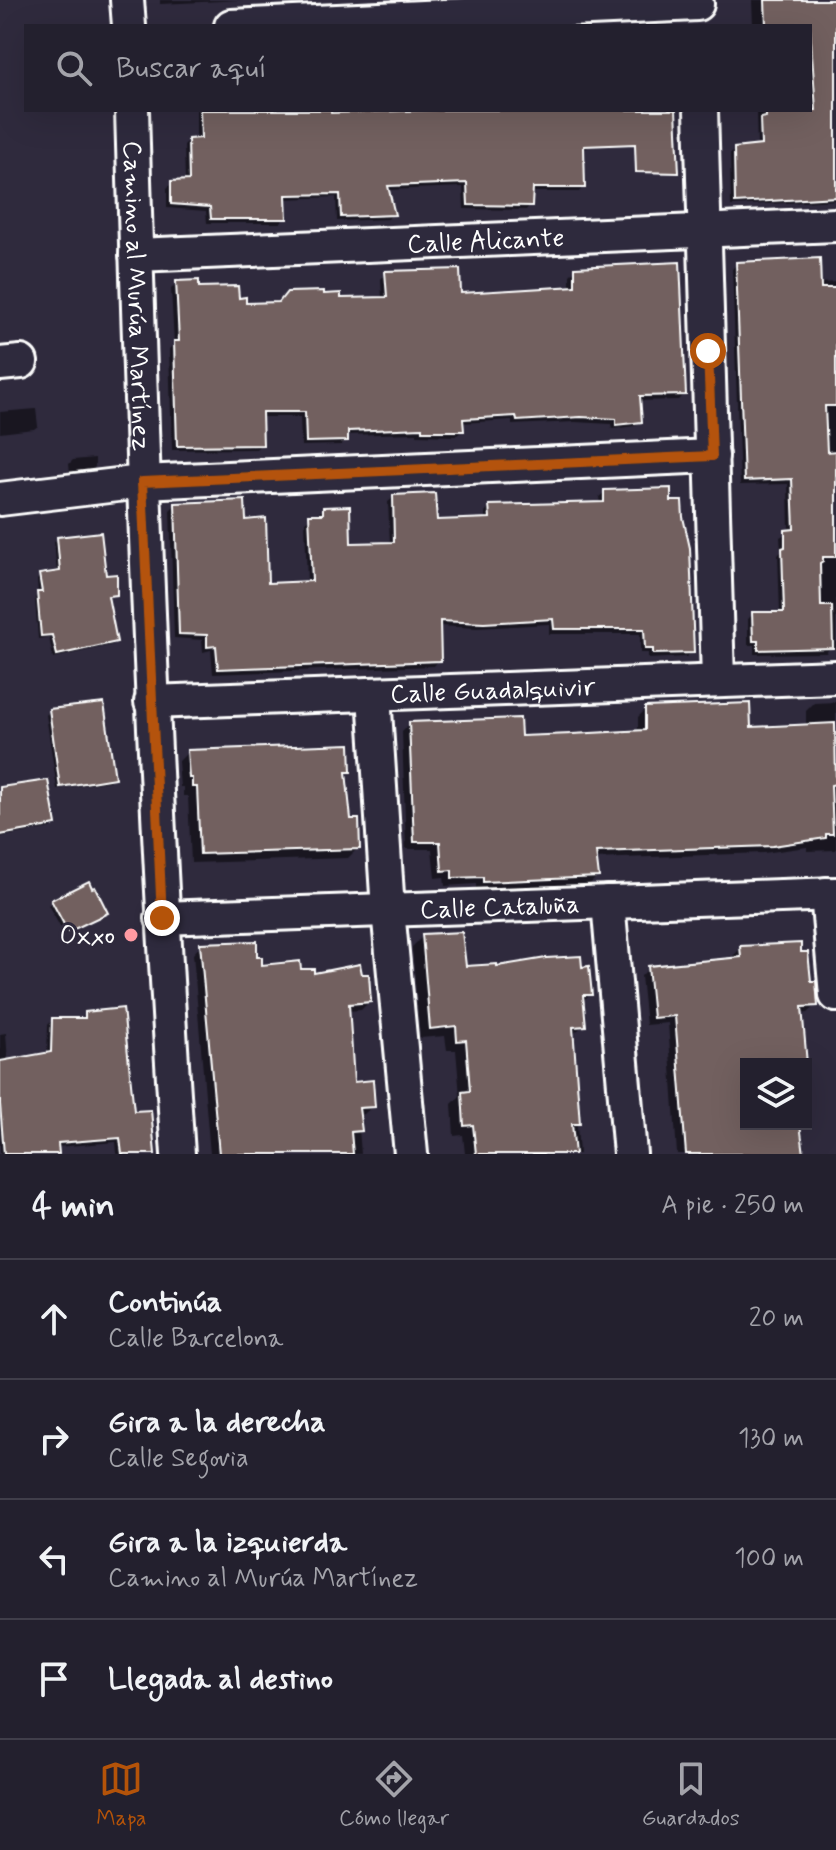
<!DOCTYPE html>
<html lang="es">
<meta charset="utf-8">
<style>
body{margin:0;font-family:Mynerve,sans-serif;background:#2b2836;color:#f1f3f6}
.controls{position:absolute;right:24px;bottom:24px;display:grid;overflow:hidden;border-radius:0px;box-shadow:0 8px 32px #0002}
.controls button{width:72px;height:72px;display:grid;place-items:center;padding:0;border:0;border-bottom:2px solid #403e4a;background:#23202e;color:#f1f3f6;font:40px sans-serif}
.stop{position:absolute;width:24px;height:24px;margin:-18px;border:6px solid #b45309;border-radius:50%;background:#fff}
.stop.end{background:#b45309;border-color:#fff;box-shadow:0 2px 8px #0008}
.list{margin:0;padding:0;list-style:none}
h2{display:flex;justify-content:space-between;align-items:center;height:104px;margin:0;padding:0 32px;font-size:34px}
h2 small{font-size:26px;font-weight:400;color:#a3a3aa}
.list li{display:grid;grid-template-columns:52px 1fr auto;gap:24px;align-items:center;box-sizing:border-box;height:120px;padding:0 32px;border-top:2px solid #403e4a}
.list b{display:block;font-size:30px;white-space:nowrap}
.list p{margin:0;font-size:26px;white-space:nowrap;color:#a3a3aa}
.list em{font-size:26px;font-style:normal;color:#a3a3aa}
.icon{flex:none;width:44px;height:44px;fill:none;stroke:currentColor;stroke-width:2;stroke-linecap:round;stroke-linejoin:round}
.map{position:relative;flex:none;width:836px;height:1154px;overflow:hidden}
.search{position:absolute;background:#23202e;box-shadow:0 8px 32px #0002;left:24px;right:24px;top:24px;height:88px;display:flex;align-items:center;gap:20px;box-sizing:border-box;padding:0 28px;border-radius:0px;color:#a3a3aa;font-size:30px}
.sheet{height:584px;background:#23202e}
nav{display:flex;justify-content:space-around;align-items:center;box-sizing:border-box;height:112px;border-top:2px solid #403e4a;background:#23202e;font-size:22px;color:#a3a3aa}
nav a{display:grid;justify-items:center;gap:4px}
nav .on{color:#b45309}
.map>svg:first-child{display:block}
.shadow{fill:#0007}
.building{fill:#72615f;stroke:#fff;stroke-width:2}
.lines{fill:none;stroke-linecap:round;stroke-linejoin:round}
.minor-casing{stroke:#fff;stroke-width:38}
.minor{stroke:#2f2a3d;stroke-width:32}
.route{stroke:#b45309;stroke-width:10}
.poi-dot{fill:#ff9aa2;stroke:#2f2a3d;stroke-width:3}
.labels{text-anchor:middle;stroke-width:6;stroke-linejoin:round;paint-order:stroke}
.street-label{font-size:26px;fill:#fff;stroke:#2f2a3d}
.poi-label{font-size:26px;fill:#fff;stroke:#2f2a3d;text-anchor:end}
</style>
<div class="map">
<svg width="836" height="1154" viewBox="0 0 836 1154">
<rect width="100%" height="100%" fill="#2f2a3d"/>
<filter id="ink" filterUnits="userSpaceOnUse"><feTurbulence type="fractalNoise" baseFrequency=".0125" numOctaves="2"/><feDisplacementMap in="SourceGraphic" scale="16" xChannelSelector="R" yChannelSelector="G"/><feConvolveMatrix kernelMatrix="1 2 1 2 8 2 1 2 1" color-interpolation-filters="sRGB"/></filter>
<g filter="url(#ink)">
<path class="shadow" d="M160 0H243L160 4Z
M752 0H836V200L731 206 730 154 735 150 757 148 756 110H810V26H753Z
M196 110H329V115L374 114V110H654L583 150V187L579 192H531L530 205 526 210 464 209 463 187 387 190 392 214 388 219 337 221 336 197 284 199 285 218 280 223H207L206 211 167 208V188L172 183 185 182 184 145 188 141 196 140Z
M737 264 819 283 836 282V649H829L826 653 754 654V645H748V619L753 614H780L778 555 781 552 780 537 789 532 788 484 740 485 732 269Z
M576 269 684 394 678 400 638 401 640 421 635 426 612 429 611 424 575 422 512 425V420L461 423 462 431 456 436 417 435V433L346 435V440L341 445 301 446 300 417H260L261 444 256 449 172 450 169 349 174 344 171 289 177 283 237 300 244 305 279 304 322 296 339 300 382 299 381 279 386 273 460 295 570 289V275Z
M36 409 38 426 34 429 0 433V412Z
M95 458V467L92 471 70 474 69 464 73 460Z
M605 492 692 652 686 657 648 659V653H640V634H549V624L477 628 438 626 439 660 434 666 213 674 211 650 203 652 202 640 174 638 170 510 175 505 244 522 266 585 307 584 305 522 324 509 349 545 390 544 388 502 394 497 435 522 485 520V513L490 507 600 504 599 497Z
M58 539 104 577 115 594 107 599 115 641 112 645 53 658 49 637 38 639 35 598 38 594 37 580 40 576 57 574 54 542Z
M836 702V850L807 851V847L764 853 594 859 597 877 589 885 476 889V884L445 886 444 877 435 878 432 849H406L402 732 410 724 519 738 638 732V717L646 709 749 729 806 727V711L814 703Z
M50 711 113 778 109 781 57 789 46 715Z
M188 752 349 771 344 776 349 821 358 848 348 858 191 863 188 796H183V787H180L178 762Z
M0 789 54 824 51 828 0 837Z
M88 883 105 913 64 934 48 905Z
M423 936 464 968 590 994 582 1002 584 1025 571 1036 579 1154H465L463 1135 454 1136 452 1104 460 1096 456 1050H447L445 1036 420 1038 412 947Z
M201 945 255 959 260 967 299 971 312 976 369 1002 361 1010 348 1011 352 1084 373 1106 364 1114 358 1115 361 1154H210L193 954Z
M741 948 809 984 816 1005 807 1013 801 1014 805 1064H746V1124H799L802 1154H677L668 1023 646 1025 641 976 649 968 733 960V956Z
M86 1014 153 1154H117L116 1142 57 1147V1154H0V1034L6 1033 8 1062 47 1055 48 1025 52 1020 81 1018Z"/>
<path class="building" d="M765 0H836V197L735 203 734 148 761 145 760 118 766 117V110H816L810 26H766Z
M200 110H331V113L438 110H676L679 173 636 172 635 144 584 146 585 188H533L532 206 468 205 467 183 388 186 395 215 341 217 340 194 286 195 287 219H211L210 207 171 204V181L189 180 188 139 201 138Z
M820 258 821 288H836V406H825L827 452 836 451V557H823V561L820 563 821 606H832L833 648 758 650V641H753L752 612H784L782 548 785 547V530L794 529 792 479 744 481 736 262Z
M680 262 686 395 640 396 642 422 616 425V419L581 417 517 421 516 416 463 419 464 431H422V428L348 431V441L306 442 305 412H262L263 445 177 446 174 341H179L176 281 199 280V287L238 286 239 298 246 297V303L279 302 287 292 324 291V294L341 293V298L387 297 385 271 460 269 461 293 575 286V267Z
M671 488V501H682L683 517 690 548 694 653 653 654V649H645L644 629H554L553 619 484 623 440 621 441 661 218 669 216 646 207 647V635L179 634 175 503 245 500 246 520 266 518 268 583 312 581 309 514H323V507L350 506 351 543 394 542 393 495 435 493 437 520 490 518 489 505 604 502V490Z
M101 532 106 575 117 574V595L108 596 117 642 57 655 52 635 41 636 37 592H42L39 574 60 571 57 537Z
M104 703 115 778 60 787 49 709Z
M750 703 751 727 835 723 836 784 831 785 833 834H826V838L773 846 596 852 599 877 483 882V877L452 878V870L442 871 440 842H414L409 722 520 718 521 736 572 734 645 730V707Z
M350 744 351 772H346L351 819H359L360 849 200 854 197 787H192V778H189L187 750Z
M48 780 56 825 0 835V787Z
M89 881 92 888 95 887 108 913 68 932 51 900Z
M462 932 466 966 497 964V966L546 958 581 956 582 967 589 966 592 995H583L586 1026 573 1027 580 1124H572L575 1154H476L473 1125 464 1126 462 1092 470 1091 466 1040 457 1041 456 1026 430 1029 422 934Z
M257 941V957H262V965L300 961 301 969H314V973L360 964 362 974H369L371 1002 349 1004 354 1082 373 1080 375 1107 359 1108 362 1131 351 1132 353 1154H219L200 943Z
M801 943V952H808L811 981H816L818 1006 802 1007 807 1064H746V1124H800L804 1154H686L675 1016 653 1018 648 966 741 957 740 946Z
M123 1008 134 1111 151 1110 155 1154H122L120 1138 58 1143 59 1154H4L0 1104V1061L51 1052 52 1018H85V1012Z"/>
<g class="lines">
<defs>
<g id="minor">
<path d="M127 0 129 26"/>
<path d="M231 26 697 4"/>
<path id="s1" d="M132 110C142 458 154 806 178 1154"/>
<path d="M701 110 718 680"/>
<path id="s2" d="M136 255 836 225"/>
<path d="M0 364 21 362"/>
<path d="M0 499 142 482 712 456"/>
<path d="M374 695 388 910 411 1154"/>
<path id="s3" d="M151 702 836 677"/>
<path d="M827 894 836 995"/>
<path d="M608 902 630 1154"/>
<path id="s4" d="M162 918 836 894"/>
</g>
</defs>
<use href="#minor" class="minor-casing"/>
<use href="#minor" class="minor"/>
</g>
</g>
<g class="lines" filter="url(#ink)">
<path class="route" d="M162 918 142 482 712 456 708 351"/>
</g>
<circle class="poi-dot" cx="131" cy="935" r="8"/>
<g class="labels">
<g class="street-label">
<text dy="9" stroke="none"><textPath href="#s2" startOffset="350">Calle Alicante</textPath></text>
<text dy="9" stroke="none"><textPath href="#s1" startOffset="186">Camino al Murúa Martínez</textPath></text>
<text dy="9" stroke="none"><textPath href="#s3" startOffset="342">Calle Guadalquivir</textPath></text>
<text dy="9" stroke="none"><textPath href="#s4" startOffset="338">Calle Cataluña</textPath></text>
</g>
<g class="poi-label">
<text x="115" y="944">Oxxo</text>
</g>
</g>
</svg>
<div class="controls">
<button><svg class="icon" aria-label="layers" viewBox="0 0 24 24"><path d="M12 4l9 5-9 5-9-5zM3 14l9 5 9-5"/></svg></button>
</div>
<div class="stop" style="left:708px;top:351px"></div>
<div class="stop end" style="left:162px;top:918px"></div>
<div class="search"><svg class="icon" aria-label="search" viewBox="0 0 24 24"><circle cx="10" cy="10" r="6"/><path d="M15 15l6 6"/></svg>Buscar aquí</div>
</div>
<section class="sheet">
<h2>4 min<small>A pie · 250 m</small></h2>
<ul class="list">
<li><svg class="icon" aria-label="ahead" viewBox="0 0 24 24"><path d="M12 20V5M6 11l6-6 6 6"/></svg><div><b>Continúa</b><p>Calle Barcelona</p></div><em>20 m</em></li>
<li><svg class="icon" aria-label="right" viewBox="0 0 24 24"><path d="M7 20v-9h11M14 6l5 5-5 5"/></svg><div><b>Gira a la derecha</b><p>Calle Segovia</p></div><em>130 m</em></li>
<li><svg class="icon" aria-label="left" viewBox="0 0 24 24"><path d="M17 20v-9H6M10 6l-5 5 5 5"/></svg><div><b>Gira a la izquierda</b><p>Camino al Murúa Martínez</p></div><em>100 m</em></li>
<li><svg class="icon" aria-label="arrive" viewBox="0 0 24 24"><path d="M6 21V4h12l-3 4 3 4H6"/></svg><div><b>Llegada al destino</b></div></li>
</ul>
</section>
<nav>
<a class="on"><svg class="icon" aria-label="map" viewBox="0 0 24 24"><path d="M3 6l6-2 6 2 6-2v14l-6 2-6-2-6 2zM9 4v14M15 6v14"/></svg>Mapa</a>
<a><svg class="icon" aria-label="directions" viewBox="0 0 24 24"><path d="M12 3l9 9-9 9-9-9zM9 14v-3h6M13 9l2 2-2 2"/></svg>Cómo llegar</a>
<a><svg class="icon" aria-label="saved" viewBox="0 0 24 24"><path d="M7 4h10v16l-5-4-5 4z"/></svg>Guardados</a>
</nav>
